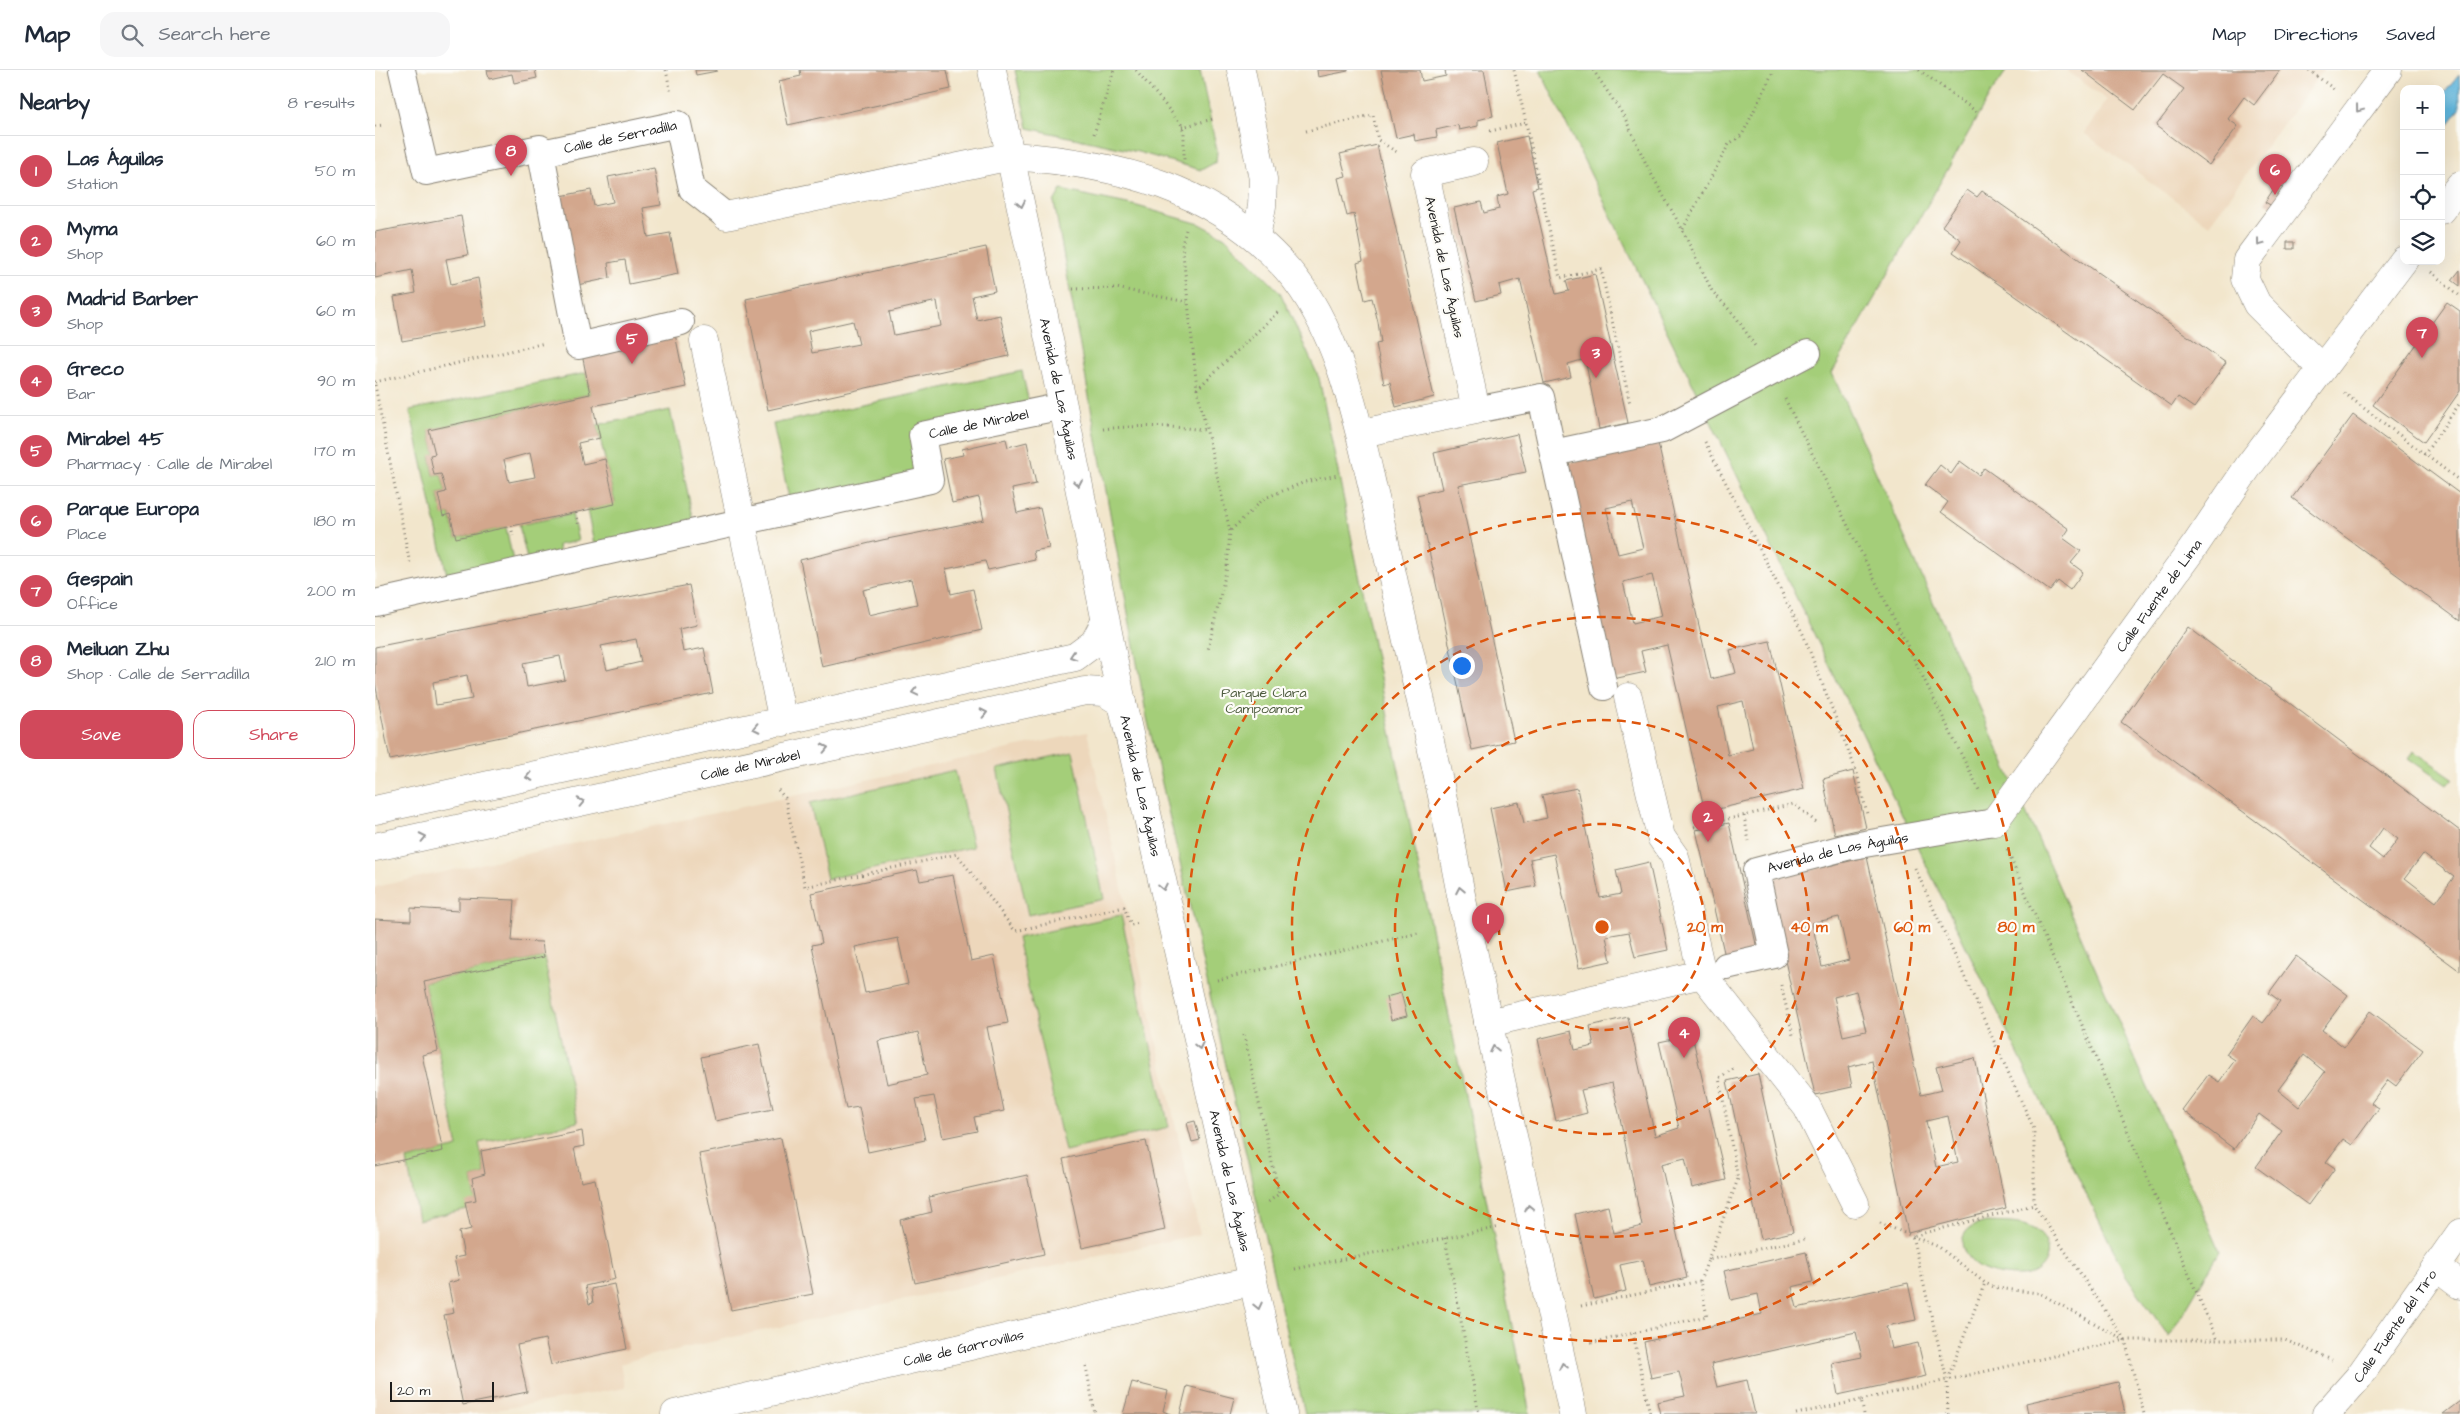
<!DOCTYPE html>
<meta charset="utf-8">
<style>
body{margin:0;font-family:"Architects Daughter",sans-serif;background:#f6f6f7;color:#1f2937}
.controls{position:absolute;right:15px;top:15px;display:grid;overflow:hidden;border-radius:10px;box-shadow:0 5px 20px #0002}
.controls button{width:45px;height:45px;display:grid;place-items:center;padding:0;border:0;border-bottom:1px solid #e0e1e3;background:#fff;color:#1f2937;font:25px sans-serif}
.scale{position:absolute;left:15px;bottom:12px;width:104px;box-sizing:border-box;padding-left:5px;border:2px solid #1c1c1c;border-top:0;font-size:14px;line-height:18px;white-space:nowrap;color:#1c1c1c;-webkit-text-stroke:4px #fdfcf7;paint-order:stroke}
.you{position:absolute;left:1086px;top:595px;width:18px;height:18px;margin:-12px;border:4px solid #fff;border-radius:50%;background:#1a73e8;box-shadow:0 0 0 8px #1a73e833}
.badge{display:grid;place-items:center;width:32px;height:32px;border-radius:50%;background:#d1495b;color:#fff;font-size:16px;font-weight:700}
.pin{position:absolute;translate:-50% -41px;filter:drop-shadow(0 1px 2px #0008)}
.pin::after{content:'';position:absolute;top:26px;width:18px;height:15px;background:inherit;clip-path:polygon(0 0,100% 0,50% 100%)}
.list{margin:0;padding:0;list-style:none}
h2{display:flex;justify-content:space-between;align-items:center;height:65px;margin:0;padding:0 20px;font-size:21px}
h2 small{font-size:16px;font-weight:400;color:#747a83}
.list li{display:grid;grid-template-columns:32px 1fr auto;gap:15px;align-items:center;box-sizing:border-box;height:70px;padding:0 20px;border-top:1px solid #e0e1e3}
.list b{display:block;font-size:19px;white-space:nowrap}
.list p{margin:0;font-size:16px;white-space:nowrap;color:#747a83}
.list em{font-size:16px;font-style:normal;color:#747a83}
.actions{display:flex;gap:10px;padding:15px 20px}
.actions a{flex:1;padding:11px 0;border:1px solid #d1495b;border-radius:15px;text-align:center;font-size:18px;color:#d1495b}
.actions .main{background:#d1495b;color:#fff}
.icon{flex:none;width:28px;height:28px;fill:none;stroke:currentColor;stroke-width:2;stroke-linecap:round;stroke-linejoin:round}
.map{position:relative;flex:none;width:2085px;height:1344px;overflow:hidden}
header{display:flex;align-items:center;gap:30px;box-sizing:border-box;height:70px;padding:0 25px;background:#fff;border-bottom:1px solid #e0e1e3}
header strong{font-size:24px}
nav{display:flex;gap:28px;margin-inline-start:auto;font-size:18px}
.search{width:350px;height:45px;background:#f6f6f7;display:flex;align-items:center;gap:12px;box-sizing:border-box;padding:0 18px;border-radius:15px;color:#747a83;font-size:19px}
main{display:flex}
aside{flex:1;background:#fff}
.map>svg:first-child{display:block}
.built{fill:#edd7bb}
.green{fill:#a4ce79;stroke:#60754a}
.water{fill:#5fb5dc;stroke:#3e687c}
.building{fill:#d3a78d;fill-rule:evenodd}
.lines{fill:none;stroke-linecap:round;stroke-linejoin:round}
.pedestrian-casing{stroke:#878174;stroke-width:28}
.minor-casing{stroke:#878174;stroke-width:29}
.path{stroke:#878174;stroke-width:3;stroke-dasharray:1 4;stroke-linecap:butt}
.pedestrian{stroke:#fff;stroke-width:26}
.minor{stroke:#fff;stroke-width:28}
.oneway{stroke:#999}
.ring{fill:none;stroke:#de560d;stroke-width:2.5;stroke-dasharray:9 6}
.labels{text-anchor:middle;stroke-width:4.5;stroke-linejoin:round;paint-order:stroke}
.street-label{font-size:14px;fill:#1c1c1c;stroke:#fdfcf7}
.park-label{font-size:14px;fill:#4c5a3d;stroke:#fdfcf7}
.centre{fill:#de560d;stroke:#fdfcf7;stroke-width:2.5}
.ring-label{font-size:15px;text-anchor:middle;font-weight:bold;fill:#de560d;stroke:#fdfcf7;stroke-width:4.5;stroke-linejoin:round;paint-order:stroke}
</style>
<header>
<strong>Map</strong>
<div class="search"><svg class="icon" aria-label="search" viewBox="0 0 24 24"><circle cx="10" cy="10" r="6"/><path d="M15 15l6 6"/></svg>Search here</div>
<nav><a>Map</a><a>Directions</a><a>Saved</a></nav>
</header>
<main>
<aside>
<h2>Nearby<small>8 results</small></h2>
<ul class="list">
<li><span class="badge">1</span><div><b>Las Águilas</b><p>Station</p></div><em>50 m</em></li>
<li><span class="badge">2</span><div><b>Myma</b><p>Shop</p></div><em>60 m</em></li>
<li><span class="badge">3</span><div><b>Madrid Barber</b><p>Shop</p></div><em>60 m</em></li>
<li><span class="badge">4</span><div><b>Greco</b><p>Bar</p></div><em>90 m</em></li>
<li><span class="badge">5</span><div><b>Mirabel 45</b><p>Pharmacy · Calle de Mirabel</p></div><em>170 m</em></li>
<li><span class="badge">6</span><div><b>Parque Europa</b><p>Place</p></div><em>180 m</em></li>
<li><span class="badge">7</span><div><b>Gespain</b><p>Office</p></div><em>200 m</em></li>
<li><span class="badge">8</span><div><b>Meiluan Zhu</b><p>Shop · Calle de Serradilla</p></div><em>210 m</em></li>
</ul>
<div class="actions"><a class="main">Save</a><a>Share</a></div>
</aside>
<div class="map">
<svg width="2085" height="1344" viewBox="0 0 2085 1344">
<rect width="100%" height="100%" fill="#fdfcf7"/>
<filter id="ink" filterUnits="userSpaceOnUse"><feTurbulence type="fractalNoise" baseFrequency=".02" numOctaves="2"/><feDisplacementMap in="SourceGraphic" scale="10" xChannelSelector="R" yChannelSelector="G"/><feConvolveMatrix kernelMatrix="1 2 1 2 8 2 1 2 1" color-interpolation-filters="sRGB"/></filter>
<filter id="wash" filterUnits="userSpaceOnUse"><feTurbulence type="fractalNoise" baseFrequency=".0096" numOctaves="4" result="noise"/><feDisplacementMap in="SourceGraphic" scale="20" xChannelSelector="R" yChannelSelector="G"/><feGaussianBlur stdDeviation="1.12" result="paint"/><feColorMatrix in="noise" values="0 0 0 0 0 0 0 0 0 0 0 0 0 0 0 0 0 1.4 0 .05"/><feComposite in="paint" operator="in"/></filter>
<g filter="url(#wash)">
<rect width="100%" height="100%" fill="#f2e6cc"/>
<path class="built" d="M1691 0H1948L1834 155 1709 63 1732 30Z
M712 662 825 1164 264 1288 245 1294 250 1318 97 1344H0V817Z"/>
<path class="green" d="M640 0H825L842 81 841 92 826 100 763 82 653 58Z
M1165 0H1632L1616 23 1457 303 1845 1181 1794 1267 1750 1204Z
M686 120 762 136 825 154 850 167 905 222 944 308 1155 1344H930L771 643 679 132Z
M647 301 655 338 539 363 548 405 415 433 398 354Z
M211 303 215 324 54 360 60 384 55 386 59 405 66 404 71 422 63 424 68 445 75 444 81 468 131 457 138 491 72 505 35 340Z
M295 340 319 452 219 474 212 440 240 433 222 355Z
M197 444 203 471 183 475 184 482 152 489 144 455Z
M2039 681 2078 708 2072 715 2034 689Z
M698 682 729 829 653 845 622 699Z
M580 700 598 777 452 809 435 733Z
M746 845 794 1057 690 1081 642 868Z
M169 887 203 1052 104 1073 110 1104 97 1108 101 1130 92 1139 43 1150 32 1090 83 1077 49 912Z
M1611 1152C1627 1153 1646 1151 1660 1160 1683 1175 1672 1207 1644 1206 1633 1206 1617 1204 1607 1199 1595 1193 1580 1176 1591 1162 1595 1156 1605 1154 1611 1152Z"/>
<path class="water" d="M2084 5 2085 39 2066 64V27Z"/>
<g id="blocks">
<path class="building" d="M112 0H160L162 8 139 13 137 4 114 9Z
M320 0H342V1L321 5Z
M425 0H572L576 19 413 55 404 11 426 6Z
M942 0H973V1L943 7Z
M1006 0H1045L1047 11 1071 6 1070 0H1109L1118 46 1103 50V56L1084 60 1083 55 1061 60 1062 67 1040 71 1039 64 1021 68Z
M1707 0H1905L1879 35 1869 27 1853 49 1863 56 1834 95 1781 56 1809 19 1788 4 1760 40Z
M1152 66 1163 117 1157 119 1181 224 1194 221 1191 211 1220 204 1253 353 1224 359 1210 289 1193 294 1196 307 1169 313 1145 209 1124 215 1126 225 1101 231 1079 138 1106 132 1109 143 1124 139 1122 127 1133 124 1122 73Z
M1002 75 1059 327 1021 337 1015 312 1009 314 1001 274 1006 273 1003 252 997 228 990 230 982 193 988 191 979 144 972 146 963 108 971 106 965 84Z
M279 98 286 135 268 138 273 167 295 163 303 204 254 214 250 190 233 193 235 208 193 217 176 128 216 120 219 136 238 132 233 107Z
M1902 114 1909 119 1897 136 1890 132Z
M1592 120 1602 127 1607 121 1851 293 1819 338 1803 327 1797 336 1578 182 1586 170 1567 156Z
M86 146 93 185 71 189 76 214 103 208 111 256 27 271 19 227 41 223 37 200 0 208V162Z
M1912 172H1919V179H1912Z
M611 177 620 221 597 226 602 250 625 245 634 286 393 340 371 229ZM562 231 566 256 519 265 514 242ZM478 251 484 274 437 283 433 261Z
M2085 200V216L2077 210Z
M2072 232 2085 241V321L2049 372 1998 335Z
M300 264 311 317 218 336 225 368 203 373 208 394 230 389 240 434 81 468 75 444 68 446 63 424 71 422 66 404 59 405 55 385 60 384 54 360 215 324 207 284ZM155 383 160 407 134 412 129 390Z
M1978 345 2085 424V551L1917 428Z
M1142 364 1151 402 1083 415 1139 671 1097 680 1042 425 1067 419 1059 383Z
M631 369 633 377 652 372 661 414 637 419 642 443 665 438 674 478 658 481 660 490 613 500 610 491 571 499 576 524 598 519 607 560 447 597 425 490 507 470 609 450 604 427 577 433 568 389 588 385 587 379ZM536 509 542 534 494 545 488 520Z
M1283 373 1336 609 1361 603 1355 580 1395 571 1429 719 1330 742 1292 575 1266 581 1271 602 1233 610 1185 395ZM1257 432 1268 478 1243 484 1231 438ZM1277 505 1287 546 1258 553 1248 512ZM1368 631 1378 679 1353 685 1343 637Z
M1585 391 1604 405 1609 398 1694 459 1688 468 1706 481 1696 493 1708 502 1695 520 1683 511 1675 521 1566 442 1573 432 1550 415 1565 395 1576 404Z
M314 515 322 555 304 559 308 582 329 578 338 623 15 690 0 612V577ZM261 569 266 592 232 600 226 576ZM185 586 190 610 152 617 148 593ZM92 605 97 629 61 635 58 612Z
M1813 557 2085 761V901L1746 652ZM2008 758 2023 769 2008 789 1994 778ZM2048 784 2079 807 2061 832 2030 808Z
M1478 701 1491 758 1460 765 1448 709Z
M1202 718 1225 828 1246 824 1241 800 1274 792 1293 880 1260 887 1254 862 1231 866 1236 891 1204 898 1179 784 1155 789 1161 816 1132 822 1115 738 1144 732 1149 753 1172 748 1167 725Z
M1354 753 1383 883 1351 891 1321 760Z
M1492 787 1546 1025 1567 1020 1561 997 1600 988 1631 1138 1533 1163 1497 991 1473 997 1477 1017 1440 1025 1392 810ZM1464 847 1474 890 1447 897 1437 853ZM1481 921 1491 961 1468 966 1459 927ZM1573 1046 1583 1092 1561 1097 1551 1051Z
M542 800 545 811 578 805 596 891 619 886 633 953 612 957 629 1041 599 1047 602 1061 568 1068 559 1026 541 1029 550 1070 493 1082 484 1037 471 1039 437 875 447 873 436 823ZM523 868 533 914 490 923 480 877ZM543 962 552 1005 512 1014 503 971Z
M84 828 140 830 137 871 167 872 169 887 49 912 63 981 47 985 68 1081 0 1096V849L36 851V838L84 841Z
M1921 886 1973 925 1947 960 1969 977 1995 941 2048 980 2021 1016 2013 1010 1996 1033 2004 1038 1977 1075 1968 1069 1951 1092 1960 1098 1933 1135 1881 1097 1907 1061 1884 1044 1859 1079 1807 1040 1833 1005 1844 1012 1860 990 1851 984 1878 946 1888 953 1905 931 1894 923ZM1929 985 1950 1002 1924 1037 1903 1020Z
M1026 923 1032 946 1016 950 1011 927Z
M1253 947 1280 1066 1304 1058 1284 972 1317 965 1351 1110 1317 1118 1310 1088 1286 1094 1312 1208 1274 1217 1268 1190 1245 1195 1251 1221 1219 1229 1200 1144 1233 1136 1239 1163 1267 1156 1244 1043 1237 1013 1206 1020 1212 1043 1181 1051 1163 969 1196 961 1200 980 1219 976 1215 956Z
M384 974 398 1039 340 1051 326 987Z
M1383 1004 1418 1162 1386 1169 1352 1011Z
M820 1051 825 1070 817 1072 812 1053Z
M207 1061 209 1076 199 1078 206 1112 220 1109 240 1209 210 1216 214 1234 218 1233 216 1219 239 1214 252 1279 176 1295 170 1269 142 1275 152 1322 88 1335 69 1245 79 1243 73 1213 84 1210 79 1188 89 1186 84 1162 96 1159 90 1132 101 1130 97 1108 110 1104 106 1081Z
M406 1068 438 1224 356 1240 324 1084Z
M771 1071 790 1160 707 1178 688 1089Z
M652 1105 669 1184 540 1213 525 1150 557 1142 554 1127Z
M1431 1182 1438 1212 1417 1217 1422 1238 1533 1213 1541 1250 1511 1256 1516 1279 1543 1273 1551 1306 1463 1325 1457 1293 1487 1287 1481 1262 1336 1294 1342 1317 1372 1310 1380 1344H1285L1282 1332 1310 1326 1304 1302 1276 1308 1269 1272 1387 1244 1383 1224 1356 1230 1349 1201Z
M757 1312 793 1321 788 1341 795 1344H748Z
M1743 1312 1750 1343 1653 1344 1651 1333Z
M812 1316 859 1328 855 1344H805Z
M2085 1331V1344H2068Z"/>
</g>
</g>
<g filter="url(#ink)">
<use href="#blocks" fill-opacity="0" stroke="#878174" stroke-width="1"/>
<g class="lines">
<defs>
<g id="pedestrian">
<path d="M27 0 51 102 165 78 203 276 306 252"/>
<path id="s1" d="M167 83 303 54 317 119 351 146"/>
<path d="M1101 340 1166 327 1178 383"/>
<path id="s2" d="M0 533 555 410 547 365 688 336"/>
<path d="M1229 617 1178 383 1287 360 1433 283"/>
<path id="s3" d="M1351 896 1399 885 1381 801 1472 777 1619 752"/>
</g>
<g id="minor">
<path id="s4" d="M617 0 688 336 747 633 908 1344"/>
<path d="M866 0 888 109 887 136 881 167"/>
<path d="M2066 140 2085 115"/>
<path d="M351 146 636 86C742 93 840 117 912 199 964 258 983 354 1000 428 1011 477 1022 526 1033 575 1045 628 1058 682 1069 735 1077 775 1083 814 1092 853 1127 1017 1163 1180 1198 1344"/>
<path d="M329 271 408 652"/>
<path d="M1947 299 1882 234 1870 209 1872 190 2013 0"/>
<path d="M986 363 1101 340 1050 103 1099 92"/>
<path d="M1253 627 1286 767 1300 787 1327 904 1432 1037 1480 1133"/>
<path d="M0 740 700 587 719 573 730 552"/>
<path id="s5" d="M1619 752 1821 474 1873 397 2029 190"/>
<path id="s6" d="M0 777 710 621 729 622 747 633"/>
<path d="M1113 953 1327 904"/>
<path d="M2061 1197 2085 1215"/>
<path id="s7" d="M300 1344 877 1211"/>
<path id="s8" d="M1951 1344 1983 1308 2085 1163"/>
</g>
</defs>
<use href="#pedestrian" class="pedestrian-casing"/>
<use href="#minor" class="minor-casing"/>
<path class="path" d="M291 0 296 24
M761 0 806 54 809 62V90
M1218 0 1249 46 1273 98 1307 159 1337 221 1361 247 1380 276
M1544 0 1602 42
M1934 0 1960 20
M1151 53 1185 208 1226 199 1255 334
M0 56 9 55
M807 57 838 49
M931 61 998 45 1003 70 1023 83
M1115 61 1151 53 1139 0
M719 64 739 0
M1308 159 1354 74 1367 65 1399 0
M811 160 807 174 822 319 855 461 852 497 833 580
M2056 202 2085 226
M698 219 741 218 812 232
M0 312 170 273
M0 315 35 494
M822 319 905 240
M1969 323 2085 411
M1410 329 1604 720
M728 359C763 355 795 356 831 360
M1330 372 1428 564 1482 703 1492 744
M2049 385 2085 333
M201 443 204 457
M136 456 138 466
M856 460 890 428 930 412 963 405
M403 720 410 728 430 817 582 784 640 861 749 837 756 855 764 853
M1369 746 1374 771
M1319 757 1419 734 1441 752
M1632 780 1842 1270
M1540 798 1659 1059V1135
M842 910 1043 863
M1406 915 1418 965
M869 965 904 1124 893 1132
M1505 1153 1564 1177 1610 1213 1621 1218 1664 1223 1750 1270 1769 1344
M1070 1168 1104 1344
M1333 1190 1363 1109 1344 1008 1361 997
M920 1199 1125 1157
M1325 1211 1333 1190 1430 1169
M1206 1236 1325 1211 1332 1246 1216 1273
M1258 1263 1275 1344
M1750 1270 1659 1135 1537 1166 1572 1310 1750 1270H1910L1957 1290
M711 1296 720 1344
M1421 1344 1486 1330
M1489 1344 1486 1330 1572 1310
M1573 1344 1572 1310 1610 1213"/>
<use href="#pedestrian" class="pedestrian"/>
<use href="#minor" class="minor"/>
</g>
<defs><path id="oneway-chevron" d="M-2-3.5L2.5 0L-2 3.5" fill="none" stroke-width="1.6" stroke-linecap="round" stroke-linejoin="round" transform="scale(1.25)"/></defs>
<g class="oneway">
<use href="#oneway-chevron" transform="translate(1984 39) rotate(127)"/>
<use href="#oneway-chevron" transform="translate(646 134) rotate(78)"/>
<use href="#oneway-chevron" transform="translate(1885 173) rotate(127)"/>
<use href="#oneway-chevron" transform="translate(703 413) rotate(79)"/>
<use href="#oneway-chevron" transform="translate(698 586) rotate(162)"/>
<use href="#oneway-chevron" transform="translate(540 622) rotate(167)"/>
<use href="#oneway-chevron" transform="translate(609 643) rotate(-12)"/>
<use href="#oneway-chevron" transform="translate(381 658) rotate(168)"/>
<use href="#oneway-chevron" transform="translate(450 678) rotate(-12)"/>
<use href="#oneway-chevron" transform="translate(154 707) rotate(168)"/>
<use href="#oneway-chevron" transform="translate(206 732) rotate(-12)"/>
<use href="#oneway-chevron" transform="translate(48 767) rotate(-12)"/>
<use href="#oneway-chevron" transform="translate(788 817) rotate(78)"/>
<use href="#oneway-chevron" transform="translate(1085 820) rotate(-101)"/>
<use href="#oneway-chevron" transform="translate(824 976) rotate(77)"/>
<use href="#oneway-chevron" transform="translate(1119 979) rotate(-102)"/>
<use href="#oneway-chevron" transform="translate(1154 1138) rotate(-102)"/>
<use href="#oneway-chevron" transform="translate(883 1236) rotate(77)"/>
<use href="#oneway-chevron" transform="translate(1188 1296) rotate(-102)"/>
</g>
</g>
<g class="ring">
<circle cx="1227" cy="857" r="103"/>
<circle cx="1227" cy="857" r="207"/>
<circle cx="1227" cy="857" r="310"/>
<circle cx="1227" cy="857" r="414"/>
</g>
<g class="labels">
<g class="street-label">
<text dy="5" stroke="none"><textPath href="#s1" startOffset="80">Calle de Serradilla</textPath></text>
<text transform="translate(1070 197) rotate(78)" y="5">Avenida de Las Águilas</text>
<text dy="5" stroke="none"><textPath href="#s4" startOffset="326">Avenida de Las Águilas</textPath></text>
<text dy="5" stroke="none"><textPath href="#s2" startOffset="672">Calle de Mirabel</textPath></text>
<text dy="5" stroke="none"><textPath href="#s5" startOffset="280">Calle Fuente de Lima</textPath></text>
<text dy="5" stroke="none"><textPath href="#s6" startOffset="384">Calle de Mirabel</textPath></text>
<text dy="5" stroke="none"><textPath href="#s4" startOffset="731">Avenida de Las Águilas</textPath></text>
<text dy="5" stroke="none"><textPath href="#s3" startOffset="219">Avenida de Las Águilas</textPath></text>
<text dy="5" stroke="none"><textPath href="#s4" startOffset="1136">Avenida de Las Águilas</textPath></text>
<text dy="5" stroke="none"><textPath href="#s8" startOffset="112">Calle Fuente del Tiro</textPath></text>
<text dy="5" stroke="none"><textPath href="#s7" startOffset="296">Calle de Garrovillas</textPath></text>
</g>
<g class="park-label">
<text x="889" y="627">Parque Clara<tspan x="889" dy="16">Campoamor</tspan></text>
</g>
</g>
<circle cx="1227" cy="857" r="8" class="centre"/>
<g class="ring-label">
<text x="1330" y="862">20 m</text>
<text x="1434" y="862">40 m</text>
<text x="1537" y="862">60 m</text>
<text x="1641" y="862">80 m</text>
</g>
</svg>
<div class="controls">
<button>+</button>
<button>−</button>
<button><svg class="icon" aria-label="locate" viewBox="0 0 24 24"><circle cx="12" cy="12" r="6"/><path d="M12 2v4M12 18v4M2 12h4M18 12h4"/></svg></button>
<button><svg class="icon" aria-label="layers" viewBox="0 0 24 24"><path d="M12 4l9 5-9 5-9-5zM3 14l9 5 9-5"/></svg></button>
</div>
<div class="scale">20 m</div>
<div class="you"></div>
<div class="pin badge" style="left:1113px;top:874px">1</div>
<div class="pin badge" style="left:1333px;top:772px">2</div>
<div class="pin badge" style="left:1221px;top:308px">3</div>
<div class="pin badge" style="left:1309px;top:988px">4</div>
<div class="pin badge" style="left:257px;top:294px">5</div>
<div class="pin badge" style="left:1900px;top:125px">6</div>
<div class="pin badge" style="left:2047px;top:288px">7</div>
<div class="pin badge" style="left:136px;top:106px">8</div>
</div>
</main>
